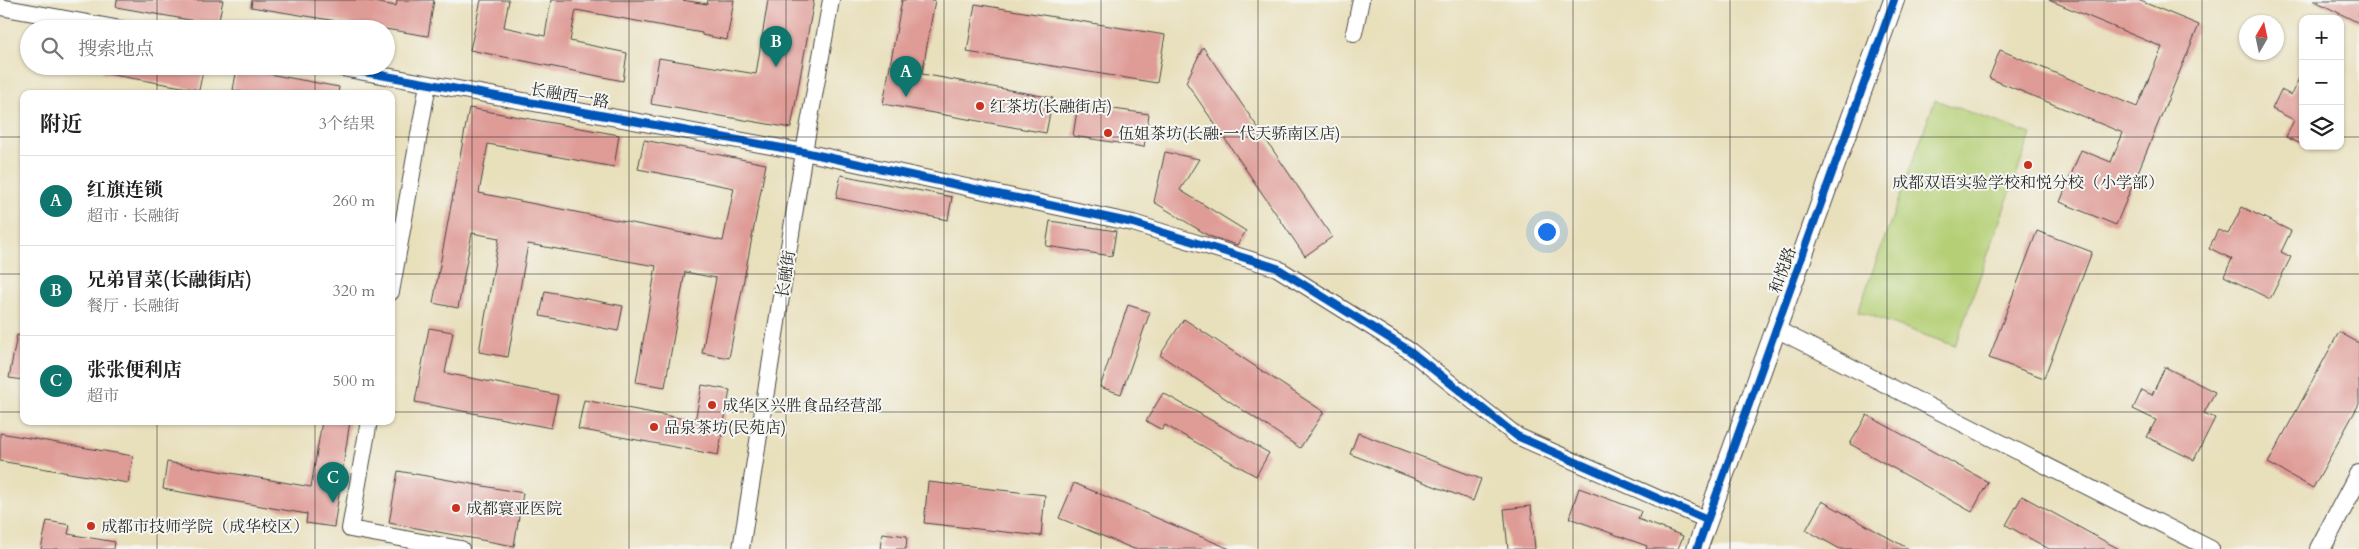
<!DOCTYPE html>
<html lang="zh">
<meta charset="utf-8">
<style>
body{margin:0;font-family:Cardo,"Noto Serif SC",serif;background:#f2f2f2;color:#222}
.controls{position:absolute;right:15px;top:15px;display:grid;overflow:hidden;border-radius:10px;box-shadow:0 1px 4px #0004}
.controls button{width:45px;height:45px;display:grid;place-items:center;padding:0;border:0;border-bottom:1px solid #e0e0e0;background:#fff;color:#222;font:25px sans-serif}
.compass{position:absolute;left:2239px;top:15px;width:45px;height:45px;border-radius:50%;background:#fff;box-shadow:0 1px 4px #0004;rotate:9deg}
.you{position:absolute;left:1546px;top:231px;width:18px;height:18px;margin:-12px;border:4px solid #fff;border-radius:50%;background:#1a73e8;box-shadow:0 0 0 8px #1a73e833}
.badge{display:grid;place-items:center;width:32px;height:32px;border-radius:50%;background:#0f766e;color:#fff;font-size:16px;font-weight:700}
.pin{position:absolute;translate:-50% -41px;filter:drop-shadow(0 1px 2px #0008)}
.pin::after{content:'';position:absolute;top:26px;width:18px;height:15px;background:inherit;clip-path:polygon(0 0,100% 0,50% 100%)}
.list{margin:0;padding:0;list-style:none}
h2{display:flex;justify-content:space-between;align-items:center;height:65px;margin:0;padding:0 20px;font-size:21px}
h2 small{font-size:16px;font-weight:400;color:#767676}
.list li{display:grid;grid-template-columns:32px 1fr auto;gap:15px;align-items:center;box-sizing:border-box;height:90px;padding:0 20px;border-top:1px solid #e0e0e0}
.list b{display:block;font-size:19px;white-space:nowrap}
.list p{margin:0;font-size:16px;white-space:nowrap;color:#767676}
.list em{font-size:16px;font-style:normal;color:#767676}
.icon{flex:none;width:28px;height:28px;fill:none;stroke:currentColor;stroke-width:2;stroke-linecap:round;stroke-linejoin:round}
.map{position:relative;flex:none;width:2359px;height:549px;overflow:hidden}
.search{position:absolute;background:#fff;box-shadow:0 1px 4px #0004;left:20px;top:20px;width:375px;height:55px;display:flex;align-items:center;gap:12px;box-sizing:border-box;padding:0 18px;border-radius:28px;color:#767676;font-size:19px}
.panel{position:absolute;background:#fff;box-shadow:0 1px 4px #0004;left:20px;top:90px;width:375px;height:335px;border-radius:10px}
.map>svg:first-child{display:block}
.green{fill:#b4cf74;stroke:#707d50}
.building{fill:#df9b96}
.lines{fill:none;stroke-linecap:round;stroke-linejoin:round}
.minor-casing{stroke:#474641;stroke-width:18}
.tertiary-casing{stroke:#474641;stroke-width:22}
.minor{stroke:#fff;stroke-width:16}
.tertiary{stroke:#fff;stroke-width:20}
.cycleway-casing{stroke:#f6f6f2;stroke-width:11}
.cycleway{stroke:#0057b8;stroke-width:8}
.grid{fill:none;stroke:#2b2b2b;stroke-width:1;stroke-opacity:0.55}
.poi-dot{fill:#c8321e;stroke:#f6f6f2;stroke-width:2}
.labels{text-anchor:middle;stroke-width:4;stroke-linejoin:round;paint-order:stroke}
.street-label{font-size:16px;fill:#2b2b2b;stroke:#f6f6f2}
.poi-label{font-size:16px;fill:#2b2b2b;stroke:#f6f6f2;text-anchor:start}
</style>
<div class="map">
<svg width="2359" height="549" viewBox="0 0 2359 549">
<rect width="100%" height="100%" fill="#f6f6f2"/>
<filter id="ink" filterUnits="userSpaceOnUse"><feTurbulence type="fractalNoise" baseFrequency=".02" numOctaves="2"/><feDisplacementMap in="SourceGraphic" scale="10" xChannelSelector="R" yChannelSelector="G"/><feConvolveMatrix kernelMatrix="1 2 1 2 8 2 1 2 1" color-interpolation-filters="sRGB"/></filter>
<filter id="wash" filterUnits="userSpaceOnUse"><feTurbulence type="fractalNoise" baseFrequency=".0096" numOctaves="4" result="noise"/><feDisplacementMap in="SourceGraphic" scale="20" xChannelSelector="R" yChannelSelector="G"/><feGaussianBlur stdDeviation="1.12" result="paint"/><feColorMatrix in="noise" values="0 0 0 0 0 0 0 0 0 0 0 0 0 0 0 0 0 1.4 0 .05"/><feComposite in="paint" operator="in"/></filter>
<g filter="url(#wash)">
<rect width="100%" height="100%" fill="#e8dfbb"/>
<path class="green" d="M1935 100 2031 134 1955 346 1858 311Z"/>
<g id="blocks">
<path class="building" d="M117 0H223L218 25 116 7Z
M252 0H362L396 6 397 0H434L428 36 251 7Z
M481 0H509L504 27 545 36 551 0H682L707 4 708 0H734L727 40 702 35V33L576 10 570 41 627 53 623 81 470 50Z
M768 0H814L791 128 651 104 659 58 756 74Z
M902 0H935L922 74 1053 98 1046 133 883 104Z
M2049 0H2138L2199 25 2116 225 2060 202 2081 150 2111 162 2123 133 1989 78 2000 50 2137 107 2162 47Z
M2313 0H2359V23Z
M975 4 1165 35 1157 83 967 52Z
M1203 47 1332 237 1305 256 1186 82Z
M103 66H204L199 90 102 73Z
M237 68 339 87 338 94H251L233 90Z
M2303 70V145L2286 137 2294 120 2272 109 2281 90 2291 95Z
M1078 104 1149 114 1144 147 1073 136Z
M469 108 619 135 614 167 488 144 479 193 723 241 734 188 638 169 644 140 766 164 729 358 702 353 716 278 685 272 665 387 636 382 656 266 528 244 508 357 479 352 499 238 472 233 458 308 433 303Z
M1165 152 1199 159 1180 190 1246 231 1237 245 1209 236 1154 202Z
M841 175 952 197 948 220 836 198Z
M2242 207 2291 231 2281 252 2291 257 2270 299 2224 276 2232 259 2209 248 2218 230 2228 234Z
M1050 221 1116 231 1112 256 1046 246Z
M2037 231 2092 252 2044 378 1989 358Z
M545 291 623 306 618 331 540 316Z
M1128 305 1150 312 1121 394 1100 387Z
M1184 319 1324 412 1300 448 1160 355Z
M429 328 453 332 445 373 558 395 551 428 415 402Z
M2339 332 2359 343V404L2313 488 2268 463Z
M17 335 24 336V380L9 378Z
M2165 367 2215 392 2204 413 2215 418 2194 460 2147 437 2156 420 2133 409 2142 390 2152 395Z
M702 385 730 390 718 455 578 429 584 400 695 421Z
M1163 393 1269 453 1256 476 1165 425 1162 430 1146 421Z
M1867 415 1988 482 1972 512 1850 444Z
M322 421H350L334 527 306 523 307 514 163 489 167 462 311 487Z
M0 433 133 456 128 483 0 461Z
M1358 433 1481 479 1473 501 1350 454Z
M398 471 523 493 514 546 389 523Z
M928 482 1045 495 1041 536 924 523Z
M1074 483 1230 549H1134L1059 518Z
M1579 488 1641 511 1638 519 1683 536 1678 549H1646L1647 546 1569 518Z
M2022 496 2119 549H2049L2006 525Z
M1822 501 1909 549H1840L1806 530Z
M1531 506 1535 549H1508L1504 509Z
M47 521 70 525 68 534 115 542 114 549H41Z
M882 533 907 536 906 549H880Z"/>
</g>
</g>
<g filter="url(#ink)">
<use href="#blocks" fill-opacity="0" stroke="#474641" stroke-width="1"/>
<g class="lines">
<defs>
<path id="minor" d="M0 7 121 29
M1354 33 1361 0
M331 66 804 152 1133 223 1277 268 1410 351 1517 436 1707 520
M391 292 428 84
M1776 329 2211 549
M369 421 350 529 461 549
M741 549 804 152 831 0"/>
<path id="tertiary" d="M1697 549 1894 0
M2320 549 2359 475"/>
</defs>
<use href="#minor" class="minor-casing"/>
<use href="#tertiary" class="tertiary-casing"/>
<use href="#minor" class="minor"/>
<use href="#tertiary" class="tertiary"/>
<defs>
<path id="cycleway" d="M331 66 804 152 1133 223 1277 268 1410 351 1517 436 1707 520
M1697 549 1894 0"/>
</defs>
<use href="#cycleway" class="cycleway-casing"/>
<use href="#cycleway" class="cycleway"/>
</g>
</g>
<path class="grid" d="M157 0V29M315 0V29M472 0V549M629 0V549M786 0V549M944 0V549M1101 0V549M1258 0V549M1415 0V549M1573 0V549M1730 0V549M1887 0V549M2044 0V549M2202 0V549M157 66V94M315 66V94M0 137H24M391 137H2303M2340 137H2359M0 274H24M391 274H2359M0 412H24M391 412H2359M157 421V549M315 421V549"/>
<g class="poi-dot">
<circle cx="980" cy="106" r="5"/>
<circle cx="1108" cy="133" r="5"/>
<circle cx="2028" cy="165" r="5"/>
<circle cx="712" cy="405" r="5"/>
<circle cx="654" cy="427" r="5"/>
<circle cx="456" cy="508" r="5"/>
<circle cx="91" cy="526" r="5"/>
</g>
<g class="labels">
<g class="street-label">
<text transform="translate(570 95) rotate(10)" y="6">长融西一路</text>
<text transform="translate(1782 270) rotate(-70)" y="6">和悦路</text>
<text transform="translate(785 274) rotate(-81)" y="6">长融街</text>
</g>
<g class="poi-label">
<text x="990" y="112">红茶坊(长融街店)</text>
<text x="1118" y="139">伍姐茶坊(长融·一代天骄南区店)</text>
<text x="2028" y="188" text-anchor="middle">成都双语实验学校和悦分校（小学部）</text>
<text x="722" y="411">成华区兴胜食品经营部</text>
<text x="664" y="433">品泉茶坊(民苑店)</text>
<text x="466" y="514">成都寰亚医院</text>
<text x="101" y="532">成都市技师学院（成华校区）</text>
</g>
</g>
</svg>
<div class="controls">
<button>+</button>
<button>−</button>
<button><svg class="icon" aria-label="layers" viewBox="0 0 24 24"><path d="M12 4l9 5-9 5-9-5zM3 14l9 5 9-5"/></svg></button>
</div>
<svg class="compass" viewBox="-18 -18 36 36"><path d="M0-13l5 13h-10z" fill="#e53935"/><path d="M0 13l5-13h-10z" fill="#767676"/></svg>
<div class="you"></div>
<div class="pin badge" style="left:906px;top:97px">A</div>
<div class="pin badge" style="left:776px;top:67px">B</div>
<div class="pin badge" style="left:333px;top:503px">C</div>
<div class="search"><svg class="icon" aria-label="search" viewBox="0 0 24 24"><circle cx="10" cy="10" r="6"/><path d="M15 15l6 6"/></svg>搜索地点</div>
<section class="panel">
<h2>附近<small>3个结果</small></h2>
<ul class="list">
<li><span class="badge">A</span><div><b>红旗连锁</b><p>超市 · 长融街</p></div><em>260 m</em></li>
<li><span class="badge">B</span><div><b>兄弟冒菜(长融街店)</b><p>餐厅 · 长融街</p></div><em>320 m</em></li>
<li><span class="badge">C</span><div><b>张张便利店</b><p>超市</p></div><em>500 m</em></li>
</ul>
</section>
</div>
